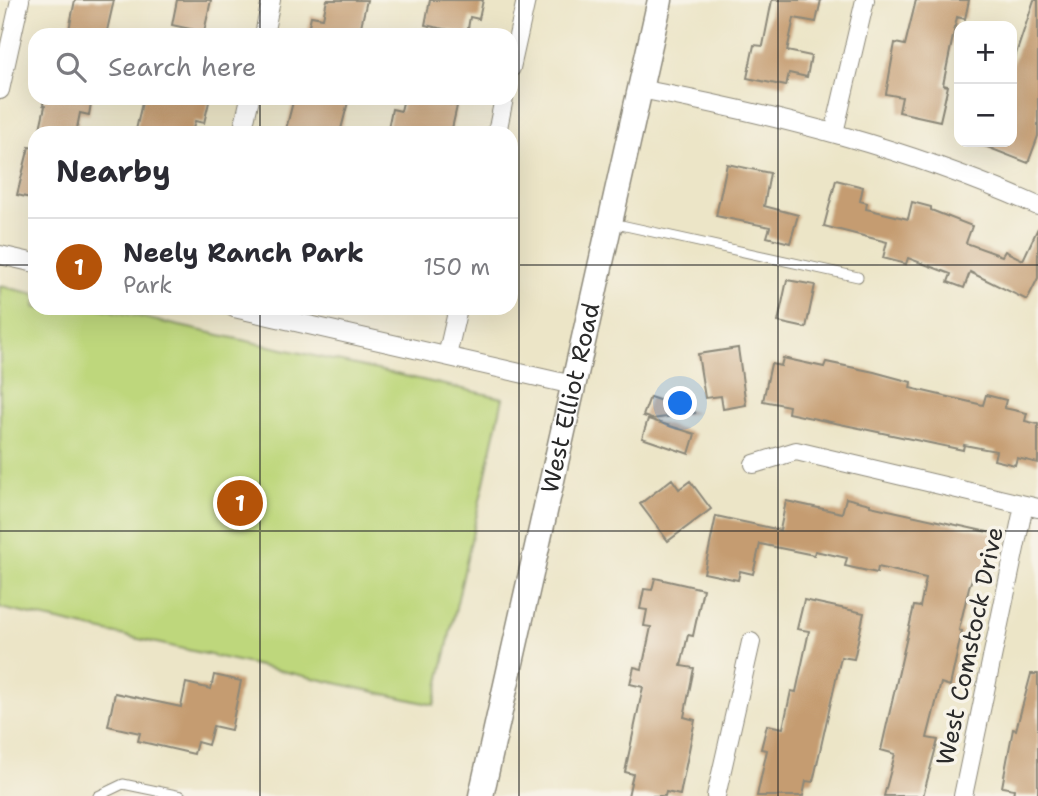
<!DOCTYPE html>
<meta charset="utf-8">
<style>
body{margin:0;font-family:"Shantell Sans",sans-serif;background:#f7f7f7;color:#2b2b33}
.controls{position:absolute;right:21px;top:21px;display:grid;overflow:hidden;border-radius:14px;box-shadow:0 7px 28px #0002}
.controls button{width:63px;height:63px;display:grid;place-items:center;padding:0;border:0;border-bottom:2px solid #e1e1e2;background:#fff;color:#2b2b33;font:35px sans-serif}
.you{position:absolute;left:681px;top:404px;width:24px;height:24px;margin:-18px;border:5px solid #fff;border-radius:50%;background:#1a73e8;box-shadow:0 0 0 10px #1a73e833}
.badge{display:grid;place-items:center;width:46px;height:46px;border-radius:50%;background:#b45309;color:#fff;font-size:23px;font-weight:700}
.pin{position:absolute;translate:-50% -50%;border:4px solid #fff;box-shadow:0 2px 7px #0006}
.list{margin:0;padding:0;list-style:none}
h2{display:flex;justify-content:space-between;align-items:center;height:91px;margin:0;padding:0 28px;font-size:30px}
h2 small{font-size:23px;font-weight:400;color:#7c7c81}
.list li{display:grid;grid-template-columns:46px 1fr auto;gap:21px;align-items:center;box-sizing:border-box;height:98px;padding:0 28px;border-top:2px solid #e1e1e2}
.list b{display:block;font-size:26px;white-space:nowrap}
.list p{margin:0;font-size:23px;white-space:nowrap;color:#7c7c81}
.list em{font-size:23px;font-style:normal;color:#7c7c81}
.icon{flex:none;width:38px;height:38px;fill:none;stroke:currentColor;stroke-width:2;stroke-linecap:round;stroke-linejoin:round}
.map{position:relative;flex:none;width:1038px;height:796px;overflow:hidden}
.search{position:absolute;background:#fff;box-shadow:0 7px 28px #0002;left:28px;top:28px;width:490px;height:77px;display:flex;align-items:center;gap:18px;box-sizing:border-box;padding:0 24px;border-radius:21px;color:#7c7c81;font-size:26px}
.panel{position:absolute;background:#fff;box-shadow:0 7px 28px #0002;left:28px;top:126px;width:490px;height:189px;border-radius:21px}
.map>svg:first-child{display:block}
.green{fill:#bed77c;stroke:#748154;stroke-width:2}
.building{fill:#c59c71}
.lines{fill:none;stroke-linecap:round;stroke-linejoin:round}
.service-casing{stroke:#8c8879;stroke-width:11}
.minor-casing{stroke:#8c8879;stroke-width:20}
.secondary-casing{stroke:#8c8879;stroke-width:27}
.service{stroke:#fff;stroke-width:9}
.minor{stroke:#fff;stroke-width:18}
.secondary{stroke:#fff;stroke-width:24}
.grid{fill:none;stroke:#2b2b2b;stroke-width:2;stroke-opacity:0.55}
.labels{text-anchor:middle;stroke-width:7;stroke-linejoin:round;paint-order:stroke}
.street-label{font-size:24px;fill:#2b2b2b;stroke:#f7f3e8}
</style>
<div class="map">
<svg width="1038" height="796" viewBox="0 0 1038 796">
<rect width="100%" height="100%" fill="#f7f3e8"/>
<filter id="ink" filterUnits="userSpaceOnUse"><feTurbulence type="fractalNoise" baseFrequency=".0143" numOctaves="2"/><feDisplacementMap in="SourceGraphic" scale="14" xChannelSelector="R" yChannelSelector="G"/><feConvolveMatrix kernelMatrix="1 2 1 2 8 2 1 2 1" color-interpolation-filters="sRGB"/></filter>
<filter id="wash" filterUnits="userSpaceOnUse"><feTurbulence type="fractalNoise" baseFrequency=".00686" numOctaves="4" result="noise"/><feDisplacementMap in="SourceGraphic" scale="28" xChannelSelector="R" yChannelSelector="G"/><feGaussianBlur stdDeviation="1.57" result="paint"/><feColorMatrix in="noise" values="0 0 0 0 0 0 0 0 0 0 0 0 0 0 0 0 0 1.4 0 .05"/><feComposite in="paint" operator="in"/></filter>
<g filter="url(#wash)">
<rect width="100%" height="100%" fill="#ece5c7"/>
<path class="green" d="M0 286 35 294V308H99L503 398 434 705 0 608Z"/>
<g id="blocks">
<path class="building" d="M75 0H114L106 35H68Z
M177 0H211L204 32 172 25Z
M327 0H367L359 35H307L311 16 323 18Z
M430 0H483L479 19 470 17 467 34 425 25Z
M772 0H821L816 22 794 18 787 51 811 56 807 77 789 73 786 86 747 78 754 45 763 46Z
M916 0H969L965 19 957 17 943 85 948 86 940 121 899 112 902 97 886 94 895 43 905 45Z
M1034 0H1038V136L1028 163 977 143 1012 142V66Z
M44 98H92L89 115 80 113 76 133H39L45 106 43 105Z
M143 98H190L209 102 204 123 195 121 192 133H149L136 130Z
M294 98H349L340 133H285Z
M404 98H422L457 106 451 133H387L392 109 401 111Z
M29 147 35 148V199L17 195Z
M727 164 770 173 764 206 798 215 790 243 767 237 770 227 716 216Z
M836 180 863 187 860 201 867 203 866 209 908 219 912 202 931 207V210L972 226 966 243 1002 256 1005 251 1023 260 1038 228V278L1027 300 970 272 964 288 948 282 951 274 908 258 906 264 883 258 887 242 824 226Z
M787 280 815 285 806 328 778 322Z
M738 348 746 405 723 409 721 396 705 398 698 354Z
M783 358 824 367 826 362 874 372 911 382 910 388 983 405 986 395 1006 400 1004 408 1027 413 1025 421 1038 424V463L1017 458 1015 465 994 460 996 451 964 445 963 450 788 413 789 406 763 401 771 364 781 366Z
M650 397 696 413 652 419 643 416Z
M648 419 695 434 689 454 642 438Z
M672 479 679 489 690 481 711 509 668 541 640 504Z
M846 498 870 504V506L997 534 987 583 972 579 969 587 959 630 962 631 950 686 941 683 927 738 938 740 923 796H884L895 754 881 750 914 606 920 607 926 578 878 567 877 573 845 566 847 558 815 551 814 555 760 544 753 574 740 571 738 580 704 573 716 516 780 530 786 501 842 513Z
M655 578 703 589 693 636 688 635 681 666 694 668 684 717 695 720 680 795 666 792 665 796H628L633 774 625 772 643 687 630 684 634 667 642 669 651 627 644 626 647 610 640 609 644 589 652 590Z
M804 600 864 613 854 659 841 657 813 782 806 781 803 796H757L767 750 761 749 767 725 783 728 791 691 796 692 809 631 797 629Z
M1031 674H1038V796H1013L1014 789 1002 787 1013 729 1016 730Z
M214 675 241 681 231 730 213 726 208 745 197 742 194 754 138 741 140 733 108 726 115 693 181 707 186 683 211 689Z"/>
</g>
</g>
<g filter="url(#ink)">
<use href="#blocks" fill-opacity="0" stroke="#8c8879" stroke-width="2"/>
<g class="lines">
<defs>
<path id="service" d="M612 223 858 277
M98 796 123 784 181 796"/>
<path id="minor" d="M264 35 271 0
M511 68 526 0
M640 89C777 115 911 149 1038 206
M0 90 20 0
M242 133 250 98
M497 133 504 98
M834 133 865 0
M0 255 35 263
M234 308 573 385
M447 356 458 308
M754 464 796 451 1038 508
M716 796 751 642
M963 796 1024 505"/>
<g id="secondary">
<path id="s1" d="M481 796 660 0"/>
</g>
</defs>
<use href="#service" class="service-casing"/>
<use href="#minor" class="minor-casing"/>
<use href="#secondary" class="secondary-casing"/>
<use href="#service" class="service"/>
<use href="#minor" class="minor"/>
<use href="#secondary" class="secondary"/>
</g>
</g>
<path class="grid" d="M260 0V35M519 0V796M778 0V796M260 98V133M0 265H35M511 265H1038M260 308V796M0 531H1038"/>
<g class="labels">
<g class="street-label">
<text dy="8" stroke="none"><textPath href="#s1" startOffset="408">West Elliot Road</textPath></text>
<text transform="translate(970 646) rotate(-78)" y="8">West Comstock Drive</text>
</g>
</g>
</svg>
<div class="controls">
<button>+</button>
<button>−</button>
</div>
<div class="you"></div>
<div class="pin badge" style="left:240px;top:503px">1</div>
<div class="search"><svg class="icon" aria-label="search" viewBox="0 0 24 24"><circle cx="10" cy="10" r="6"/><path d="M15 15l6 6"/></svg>Search here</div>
<section class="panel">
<h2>Nearby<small></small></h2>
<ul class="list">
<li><span class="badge">1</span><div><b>Neely Ranch Park</b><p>Park</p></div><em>150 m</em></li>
</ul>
</section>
</div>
